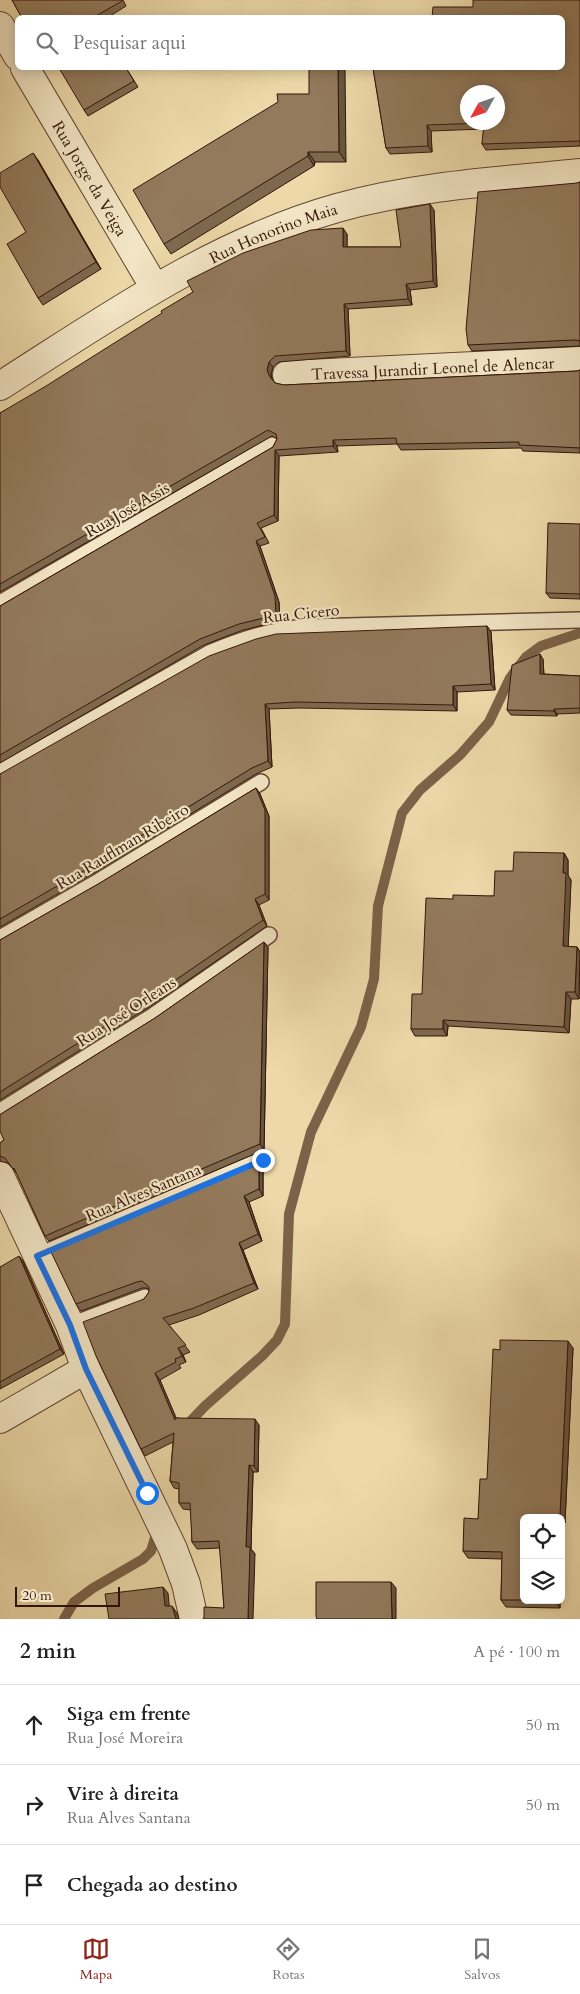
<!DOCTYPE html>
<html lang="pt">
<meta charset="utf-8">
<style>
body{margin:0;font-family:Cardo,serif;background:#f6f6f6;color:#222}
.controls{position:absolute;right:15px;bottom:15px;display:grid;overflow:hidden;border-radius:8px;box-shadow:0 2px 12px #0003}
.controls button{width:45px;height:45px;display:grid;place-items:center;padding:0;border:0;border-bottom:1px solid #e0e0e0;background:#fff;color:#222;font:25px sans-serif}
.compass{position:absolute;left:460px;top:85px;width:45px;height:45px;border-radius:50%;background:#fff;box-shadow:0 2px 12px #0003;rotate:230deg}
.scale{position:absolute;left:15px;bottom:12px;width:105px;box-sizing:border-box;padding-left:5px;border:2px solid #331509;border-top:0;font-size:14px;line-height:18px;white-space:nowrap;color:#331509;-webkit-text-stroke:4px #f3e6c6;paint-order:stroke}
.stop{position:absolute;width:15px;height:15px;margin:-11px;border:4px solid #1a73e8;border-radius:50%;background:#fff}
.stop.end{background:#1a73e8;border-color:#fff;box-shadow:0 1px 5px #0008}
.list{margin:0;padding:0;list-style:none}
h2{display:flex;justify-content:space-between;align-items:center;height:65px;margin:0;padding:0 20px;font-size:21px}
h2 small{font-size:16px;font-weight:400;color:#767676}
.list li{display:grid;grid-template-columns:32px 1fr auto;gap:15px;align-items:center;box-sizing:border-box;height:80px;padding:0 20px;border-top:1px solid #e0e0e0}
.list b{display:block;font-size:19px;white-space:nowrap}
.list p{margin:0;font-size:16px;white-space:nowrap;color:#767676}
.list em{font-size:16px;font-style:normal;color:#767676}
.icon{flex:none;width:28px;height:28px;fill:none;stroke:currentColor;stroke-width:2;stroke-linecap:round;stroke-linejoin:round}
.map{position:relative;flex:none;width:580px;height:1619px;overflow:hidden}
.search{position:absolute;background:#fff;box-shadow:0 2px 12px #0003;left:15px;right:15px;top:15px;height:55px;display:flex;align-items:center;gap:12px;box-sizing:border-box;padding:0 18px;border-radius:8px;color:#767676;font-size:19px}
.sheet{height:305px;background:#fff}
nav{display:flex;justify-content:space-around;align-items:center;box-sizing:border-box;height:70px;border-top:1px solid #e0e0e0;background:#fff;font-size:14px;color:#767676}
nav a{display:grid;justify-items:center;gap:2px}
nav .on{color:#8f2418}
.map>svg:first-child{display:block}
.lines{fill:none;stroke-linecap:round;stroke-linejoin:round}
.stream{stroke:#7c6248;stroke-width:10}
.lane-casing{stroke:#614631;stroke-width:18}
.street-casing{stroke:#614631;stroke-width:30}
.lane{stroke:#f3e6c6;stroke-width:15}
.street{stroke:#f3e6c6;stroke-width:28}
.wall{fill:#7e694f;stroke:#331509}
.shaded-wall{fill:#675540;stroke:#331509}
.building{fill:#937a5c;stroke:#331509;fill-rule:evenodd}
.route{stroke:#1a73e8;stroke-width:6}
.labels{text-anchor:middle;stroke-width:4.5;stroke-linejoin:round;paint-order:stroke}
.street-label{font-size:16px;fill:#331509;stroke:#f3e6c6}
</style>
<div class="map">
<svg width="580" height="1619" viewBox="0 0 580 1619">
<rect width="100%" height="100%" fill="#ecd8a8"/>
<filter id="stains"><feTurbulence type="fractalNoise" baseFrequency=".004" numOctaves="4"/><feColorMatrix values="0 0 0 0 .2 0 0 0 0 .09 0 0 0 0 .02 0 0 0 .5 -.17"/></filter>
<radialGradient id="worn" r=".72"><stop offset=".6" stop-color="#630" stop-opacity="0"/><stop offset="1" stop-color="#630" stop-opacity=".3"/></radialGradient>
<g class="lines">
<path class="stream" d="M185 1427 205 1406 262 1356 277 1340 285 1324 289 1214 311 1132 361 1027 374 979 378 906 402 813 420 790 460 755 489 722 510 678 526 657 541 646 580 633
M64 1619 74 1602 93 1588 143 1559 151 1551 158 1528"/>
<defs>
<path id="lane" d="M0 603 272 445
M0 772 209 653C242 639 273 629 309 627L580 620
M0 938 99 881 261 782
M0 1111 154 1015 269 935
M37 1256 263 1159
M70 1325 145 1297"/>
<g id="street">
<path d="M0 26 18 56"/>
<path id="s1" d="M25 68 155 288"/>
<path id="s2" d="M287 375 580 361"/>
<path id="s3" d="M0 386C107 318 213 243 337 208 416 186 499 181 580 173"/>
<path d="M0 1176 70 1325 86 1369 173 1549 186 1584 194 1619"/>
<path d="M0 1419 86 1369"/>
</g>
</defs>
<use href="#lane" class="lane-casing"/>
<use href="#street" class="street-casing"/>
<use href="#lane" class="lane"/>
<use href="#street" class="street"/>
</g>
<path class="wall" d="M12 0H123L126 6 107 18H22Z
M580 0V146L486 150 482 144 484 129 431 131 432 152 390 154 386 148 373 68H562L473 7Z
M126 68 138 87 88 116 84 110Z
M309 94 346 162H315L314 166 171 254 164 244Z
M38 160 101 269 43 305 38 298 26 232Z
M580 182V346L472 351 468 345 577 183Z
M434 210 437 287 410 290 412 305 348 309 350 356 279 362 273 367 271 375 273 380 275 383 284 385 577 371 580 370V453L523 451 521 448 401 450 397 444 337 446 338 452 279 456 278 521 261 528 269 543 260 546 279 602 280 621 243 630 204 645 0 763V606L273 447 277 439 272 436 0 592V413L347 234V247H401Z
M580 524V599L550 598 546 593Z
M487 626 491 632 495 690 457 692V711L299 708 269 709 272 767 256 774 94 873 0 927V774Z
M543 659 544 674 580 676V713L557 714V716L511 715 507 710Z
M256 788 260 794 269 816V900L259 905 267 926 149 1007 0 1100V940L100 883Z
M564 853 568 860V876L571 880 568 947H577L580 952 579 999H571L569 1033 448 1026 447 1036H415L411 1029 453 899 494 896Z
M264 942 268 947 264 1150 49 1241 45 1236 17 1174 8 1163 0 1161V1143L4 1140 1 1114 155 1018Z
M259 1162 263 1169V1196L249 1202 262 1241 243 1250 258 1289 199 1315 169 1325 190 1352 183 1355 186 1362 179 1365 181 1368 160 1380 176 1418 259 1425 258 1472H253L251 1549 255 1554 224 1608 220 1548 197 1549 192 1542 191 1510 183 1509 179 1503V1489L174 1488 170 1481 173 1442 145 1456 141 1449 144 1299 149 1292V1290L147 1288H142L81 1311 76 1304Z
M23 1261 64 1354 0 1389V1267Z
M573 1348 565 1523H562L561 1557V1518H524L560 1600V1608L506 1607 501 1600 502 1559 468 1558 463 1551 478 1519 487 1479Z"/>
<path class="shaded-wall" d="M338 68H345L346 162 339 152Z
M427 125 431 131 432 152 428 146Z
M308 152 315 162 314 166 308 156Z
M33 153 38 160 101 269 96 262Z
M430 204 434 210 437 287 433 281Z
M343 228 347 234V253L343 247Z
M406 284 410 290 412 305 408 299Z
M344 304 348 309 350 356 346 351Z
M269 362 273 367 271 375 274 383 270 377 267 370Z
M333 440 337 446 338 452 333 446Z
M275 450 279 456 278 521 274 515Z
M256 541 260 546 279 602 280 621 276 615Z
M487 626 491 632 495 690 491 684Z
M540 654 543 659 544 679 540 674Z
M453 686 457 692V711L453 705Z
M265 704 269 709 272 767 268 761Z
M554 709 557 714V716L554 711Z
M256 788 260 794 269 816V900L265 894Z
M564 853 568 860V875L571 880 568 953 563 946V873Z
M255 899 259 905 267 926 263 920Z
M264 942 268 947 264 1150 260 1144Z
M577 947 580 952 579 999 575 992Z
M566 992 571 999 569 1033 564 1027Z
M443 1020 448 1026 447 1036 443 1029Z
M259 1162 263 1169V1196L259 1189Z
M244 1196 249 1202 262 1241 258 1234Z
M239 1243 243 1250 258 1289 254 1283Z
M19 1256 23 1261 64 1354 60 1349Z
M568 1341 573 1348 565 1523 560 1515Z
M178 1348 183 1355 186 1362 182 1356Z
M155 1373 160 1380 180 1427 175 1420Z
M255 1419 259 1425 258 1472 254 1466Z
M249 1465 253 1472 251 1549 255 1554 253 1619H248L246 1547Z
M561 1521 562 1523 561 1557Z
M391 1582 396 1588V1619H392Z
M163 1587 168 1593 170 1613 165 1606Z
M555 1600H560V1608L555 1601Z
M172 1606 177 1613 179 1619H176Z"/>
<path class="building" d="M12 0H122V1L96 16V18H22Z
M473 0H580V141L482 144 484 123 427 125 428 146 386 148 373 68H562V18H432L433 7H473ZM468 92H498V122H468Z
M59 68H126L134 81 84 110Z
M309 68H338L339 152H308V156L164 244 133 190 278 102 277 94H309Z
M33 153 96 262 38 298 7 244 26 232 0 187V173Z
M580 182V341L575 340 468 345 466 329 478 192 577 183Z
M430 204 433 281 406 284 408 299 344 304 346 351 275 356 269 362 267 370 270 377 275 383 284 385 577 371 580 370V448L519 445V442L397 444 396 438 333 440V446L275 450 274 515 257 523 265 537 256 541 275 596 276 615 239 624 200 639 0 755V606L273 447 277 439 276 434 268 430 0 584V413L46 386 162 313 161 311 193 292 187 281 243 253 311 230 343 228V247H401L396 210Z
M548 523 580 524V594L546 593Z
M487 626 491 684 453 686V705L295 702 265 704 268 761 252 768 90 867 0 919V774L209 656 256 639 276 634Z
M540 654V674L580 676V708L554 709V711L507 710 512 665Z
M256 788 265 810V894L255 899 263 920 145 1001 0 1092V940L100 883Z
M514 852 564 853 563 873H566L563 946 577 947 575 992H566L564 1027 443 1020V1029H411L412 994H422L426 898 453 899V895L494 896 495 871H513Z
M264 942 260 1144 45 1236 14 1168 13 1169 5 1158 0 1156V1143L4 1140 0 1131V1114H1L155 1018Z
M259 1162V1189L244 1196 258 1234 239 1243 254 1283 194 1308 163 1318 186 1345 178 1348 182 1356 175 1359 176 1362 155 1373 175 1420V1418L255 1419 254 1466 249 1465 246 1547H250L248 1619H203L204 1617V1607L224 1608 219 1541 192 1542 190 1503H179V1483L170 1481 174 1433 141 1449 96 1356 83 1322 144 1299 149 1292V1287L142 1281 137 1282 76 1304 51 1252Z
M19 1256 60 1349 0 1382V1267Z
M500 1340 568 1341 560 1515H557V1518H524V1600H501L502 1552 463 1551 464 1518 478 1519 480 1479H487L493 1349 500 1350Z
M316 1582H391L392 1619H317L316 1616Z
M163 1587 165 1606H172L176 1619H109L105 1594Z
M525 1600H555V1601Z"/>
<g class="lines">
<path class="route" d="M147 1493 86 1369 70 1325 37 1256 263 1160"/>
</g>
<g class="labels">
<g class="street-label">
<text dy="6" stroke="none"><textPath href="#s1" startOffset="128">Rua Jorge da Veiga</textPath></text>
<text dy="6" stroke="none"><textPath href="#s3" startOffset="314">Rua Honorino Maia</textPath></text>
<text dy="6" stroke="none"><textPath href="#s2" startOffset="146">Travessa Jurandir Leonel de Alencar</textPath></text>
<text transform="translate(127 509) rotate(-30)" y="6">Rua José Assis</text>
<text transform="translate(301 613) rotate(-6)" y="6">Rua Cicero</text>
<text transform="translate(122 846) rotate(-31)" y="6">Rua Rauflman Ribeiro</text>
<text transform="translate(126 1011) rotate(-33)" y="6">Rua José Orleans</text>
<text transform="translate(143 1192) rotate(-23)" y="6">Rua Alves Santana</text>
</g>
</g>
<rect width="100%" height="100%" filter="url(#stains)"/>
<rect width="100%" height="100%" fill="url(#worn)"/>
</svg>
<div class="controls">
<button><svg class="icon" aria-label="locate" viewBox="0 0 24 24"><circle cx="12" cy="12" r="6"/><path d="M12 2v4M12 18v4M2 12h4M18 12h4"/></svg></button>
<button><svg class="icon" aria-label="layers" viewBox="0 0 24 24"><path d="M12 4l9 5-9 5-9-5zM3 14l9 5 9-5"/></svg></button>
</div>
<svg class="compass" viewBox="-18 -18 36 36"><path d="M0-13l5 13h-10z" fill="#e53935"/><path d="M0 13l5-13h-10z" fill="#767676"/></svg>
<div class="scale">20 m</div>
<div class="stop" style="left:147px;top:1493px"></div>
<div class="stop end" style="left:263px;top:1160px"></div>
<div class="search"><svg class="icon" aria-label="search" viewBox="0 0 24 24"><circle cx="10" cy="10" r="6"/><path d="M15 15l6 6"/></svg>Pesquisar aqui</div>
</div>
<section class="sheet">
<h2>2 min<small>A pé · 100 m</small></h2>
<ul class="list">
<li><svg class="icon" aria-label="ahead" viewBox="0 0 24 24"><path d="M12 20V5M6 11l6-6 6 6"/></svg><div><b>Siga em frente</b><p>Rua José Moreira</p></div><em>50 m</em></li>
<li><svg class="icon" aria-label="right" viewBox="0 0 24 24"><path d="M7 20v-9h11M14 6l5 5-5 5"/></svg><div><b>Vire à direita</b><p>Rua Alves Santana</p></div><em>50 m</em></li>
<li><svg class="icon" aria-label="arrive" viewBox="0 0 24 24"><path d="M6 21V4h12l-3 4 3 4H6"/></svg><div><b>Chegada ao destino</b></div></li>
</ul>
</section>
<nav>
<a class="on"><svg class="icon" aria-label="map" viewBox="0 0 24 24"><path d="M3 6l6-2 6 2 6-2v14l-6 2-6-2-6 2zM9 4v14M15 6v14"/></svg>Mapa</a>
<a><svg class="icon" aria-label="directions" viewBox="0 0 24 24"><path d="M12 3l9 9-9 9-9-9zM9 14v-3h6M13 9l2 2-2 2"/></svg>Rotas</a>
<a><svg class="icon" aria-label="saved" viewBox="0 0 24 24"><path d="M7 4h10v16l-5-4-5 4z"/></svg>Salvos</a>
</nav>
